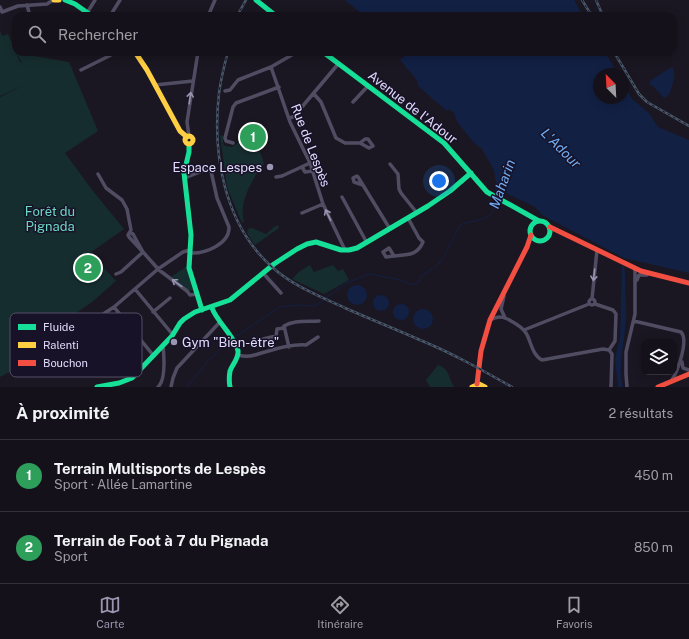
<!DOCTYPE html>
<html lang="fr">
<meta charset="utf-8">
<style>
body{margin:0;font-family:"Public Sans",sans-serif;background:#211f27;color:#f1f3f6}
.controls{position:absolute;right:12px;bottom:12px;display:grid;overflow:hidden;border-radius:8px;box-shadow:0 2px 10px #0003}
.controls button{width:36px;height:36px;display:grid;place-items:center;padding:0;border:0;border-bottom:1px solid #333139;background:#14111a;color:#f1f3f6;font:20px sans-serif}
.compass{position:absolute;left:593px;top:68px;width:36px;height:36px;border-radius:50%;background:#14111a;box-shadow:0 2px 10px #0003;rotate:336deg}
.you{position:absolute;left:439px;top:181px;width:14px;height:14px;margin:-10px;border:3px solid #fff;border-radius:50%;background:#1a73e8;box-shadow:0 0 0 6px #1a73e833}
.badge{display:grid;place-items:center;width:26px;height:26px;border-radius:50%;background:#9b96b0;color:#fff;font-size:13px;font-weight:700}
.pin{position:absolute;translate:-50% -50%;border:2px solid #fff;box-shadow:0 1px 4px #0006}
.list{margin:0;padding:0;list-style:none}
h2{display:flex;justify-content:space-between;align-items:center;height:52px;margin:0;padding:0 16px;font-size:17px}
h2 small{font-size:13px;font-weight:400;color:#9d9da2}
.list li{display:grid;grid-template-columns:26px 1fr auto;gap:12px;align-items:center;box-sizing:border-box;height:72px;padding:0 16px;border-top:1px solid #333139}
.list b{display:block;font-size:15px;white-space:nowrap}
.list p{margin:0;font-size:13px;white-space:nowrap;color:#9d9da2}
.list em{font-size:13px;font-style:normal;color:#9d9da2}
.icon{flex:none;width:22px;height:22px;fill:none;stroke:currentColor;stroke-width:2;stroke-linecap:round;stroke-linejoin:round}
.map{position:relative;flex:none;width:689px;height:387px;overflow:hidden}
.search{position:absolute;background:#14111a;box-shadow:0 2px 10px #0003;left:12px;right:12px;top:12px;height:44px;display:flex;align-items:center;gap:10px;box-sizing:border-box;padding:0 14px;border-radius:12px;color:#9d9da2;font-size:15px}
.sheet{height:196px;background:#14111a}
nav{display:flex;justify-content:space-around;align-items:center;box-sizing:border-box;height:56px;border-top:1px solid #333139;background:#14111a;font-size:11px;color:#9d9da2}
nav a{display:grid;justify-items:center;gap:2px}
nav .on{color:#9b96b0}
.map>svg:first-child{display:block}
.green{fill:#162d2f}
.water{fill:#122044}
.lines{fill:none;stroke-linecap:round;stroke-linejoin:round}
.stream{stroke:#122044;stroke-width:1}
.street{stroke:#504d63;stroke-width:3.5}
.fast{stroke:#16e098;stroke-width:5}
.slow{stroke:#ffcf43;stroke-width:5}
.jam{stroke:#f24e42;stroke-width:5}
.rail-casing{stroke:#4a596a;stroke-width:2.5}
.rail{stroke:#171227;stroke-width:1;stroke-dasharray:3;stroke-linecap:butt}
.oneway{stroke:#9894b0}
.poi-dot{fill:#9b96b0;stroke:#171227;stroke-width:1.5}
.labels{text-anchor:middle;stroke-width:3;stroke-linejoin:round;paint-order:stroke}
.street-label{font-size:13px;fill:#e1dbfc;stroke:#171227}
.poi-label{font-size:13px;fill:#e1dbfc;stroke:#171227;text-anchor:end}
.park-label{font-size:13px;fill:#6bd8c5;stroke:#171227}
.water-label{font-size:14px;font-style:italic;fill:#71adf4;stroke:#171227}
.key{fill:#171227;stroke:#544e67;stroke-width:1}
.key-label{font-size:11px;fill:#e1dbfc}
</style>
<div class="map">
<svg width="689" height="387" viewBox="0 0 689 387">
<rect width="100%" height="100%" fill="#1a1722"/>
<path class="green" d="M0 31 2 36 8 34 20 62 22 63 16 52H26L28 55 69 62 98 131 65 153 93 191 124 229 90 253 116 281 92 302 63 322 70 340 0 377V97L24 85 0 96Z
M246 134 245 145C260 147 260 150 264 164 253 177 238 203 244 221L242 223 227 187 220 135 223 136V143L225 146 232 147 240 141 243 136Z
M278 225 279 228 255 245 250 238 247 232 249 228H252L266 234 274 227Z
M310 265 314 272 333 265 338 271 343 269 349 280 324 294 292 279 300 271Z
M187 266 193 290 189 291 171 277Z
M438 365C449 368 449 379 454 387H430L426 380Z"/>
<path class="water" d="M345 0H574L583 16H364Z
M404 52H605L618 74H599V98H623V83L632 99 649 113 658 127 689 140V273L624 258 542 215 535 207 504 192 500 194 495 189 496 183 494 170 482 149 474 143 458 123 454 113 449 109 447 111 418 86 417 80 400 60 406 55Z
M670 68H673C676 76 672 87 669 95L664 98 652 85H650V81Z
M622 265 624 267 625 273C625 291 627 310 625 329 623 349 618 367 623 387H618L615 359 620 337Z
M347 295a10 10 0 1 1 20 0a10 10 0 1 1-20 0Z
M373 303a8 8 0 1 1 16 0a8 8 0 1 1-16 0Z
M393 312a8 8 0 1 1 16 0a8 8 0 1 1-16 0Z
M413 319a10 10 0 1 1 20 0a10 10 0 1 1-20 0Z"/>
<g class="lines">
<path class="stream" d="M235 337 280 307 297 305 314 306 318 304 346 283 370 274 400 280 410 284H416L419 282 420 277 436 266 442 260 460 225C469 220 490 222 494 209 495 206 495 203 495 200
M187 387 208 361 229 341"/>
<path class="street" d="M27 5 30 16
M0 7 2 12 18 6 47 4 53 0
M87 13 95 0
M110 16 120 0
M208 16 215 0
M271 67 290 122 310 163 323 204 345 250
M81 70 117 52
M155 85 193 81
M225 91 230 90 238 80 271 67 297 52
M314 94 321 102 336 138 345 143H360L369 148 373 146 368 139H365L360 143
M353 102 368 86
M289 118 293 117 296 114 339 63
M189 136 187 122 198 52
M233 143 226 141 225 138 233 107 236 103 279 87
M390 164 398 174 399 189 401 193 417 213
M302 167 305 172 313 171
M98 174 106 188 122 200 127 209 131 230 128 235 129 237 143 252 133 234 130 233
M276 177 282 176 310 163
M184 178 207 169 211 171 217 198 229 227C230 244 205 254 190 253
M363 185 354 182 353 178 357 176 358 177 390 229
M342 197 367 243
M302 213 323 204
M394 256 386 257 383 252 389 248 394 256C408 254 417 256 423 242L419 238 408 218
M263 273 281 293
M116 274 121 272 143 252 159 270 187 291 190 295 197 294
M637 280 639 275H647
M135 289 173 335
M504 296 501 309 505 318
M589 302a3 3 0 1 1 6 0a3 3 0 1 1-6 0Z
M592 299 597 250
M595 304 613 310 616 314 615 341 609 350
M114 307 153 355
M153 312 170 298
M490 320C498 316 503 316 511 321 516 324 522 327 526 333 531 341 532 355 542 360L603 349 609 350
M634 321 681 332C689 340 678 370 672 380
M524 330 589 304
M139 338 114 354 105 355 86 330 85 327 88 324 114 307 158 269 183 252 190 250
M263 339 276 336 277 329 284 328
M289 347 284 326C294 320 307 322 319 321
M609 350 612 354 611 387
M238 355C250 358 254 355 265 352 278 348 294 344 306 345L318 337
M682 362 683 368 689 370
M158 387C166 380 164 355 163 345
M171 387 173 378 177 368 219 323
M627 387 626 374V352L635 314V269"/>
<path class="fast" d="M65 0 75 4 92 16
M256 0 276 16
M323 52 444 143 487 192 539 221
M189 144V152L184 173 191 235 189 268 202 310
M530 231a10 10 0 1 1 20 0a10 10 0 1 1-20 0Z
M212 308C217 322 236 338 238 351 239 358 232 365 230 371 229 377 229 382 230 387
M97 387 119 383 132 378 172 336 180 323 184 319 195 312 230 300 274 264 297 249 307 244 316 242 341 250H349L357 248 428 206 450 191 471 173"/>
<path class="slow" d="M54 0H59
M135 52 147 70 180 131 187 137
M185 140a4 4 0 1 1 8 0a4 4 0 1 1-8 0Z
M472 387 479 384 485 387"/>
<path class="jam" d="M550 227 641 271 689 283
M477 384 481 351 490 320 527 247 531 235
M658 387 689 374"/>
<defs>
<path id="rail" d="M582 0 592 16
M596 0 603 16
M237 16 246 0
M228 52C224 66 221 79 219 93 212 154 224 224 272 267 293 286 319 296 345 308 370 319 395 329 420 340 452 353 482 370 512 387
M614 52 639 94 647 102 689 126"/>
</defs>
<use href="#rail" class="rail-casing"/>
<use href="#rail" class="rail"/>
</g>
<defs><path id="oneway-shaft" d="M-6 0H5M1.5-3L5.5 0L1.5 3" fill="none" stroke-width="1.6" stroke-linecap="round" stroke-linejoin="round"/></defs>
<g class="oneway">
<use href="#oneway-shaft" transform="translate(190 98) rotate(-82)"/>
<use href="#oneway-shaft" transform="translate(328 215) rotate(-116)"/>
<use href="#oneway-shaft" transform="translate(594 275) rotate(97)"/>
<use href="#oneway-shaft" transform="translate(177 283) rotate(-144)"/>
</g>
<g class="poi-dot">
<circle cx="270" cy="167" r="4"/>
<circle cx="174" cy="342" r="4"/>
</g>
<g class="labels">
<g class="street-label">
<text transform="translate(413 107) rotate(38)" y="5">Avenue de l'Adour</text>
<text transform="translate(311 145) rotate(69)" y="5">Rue de Lespès</text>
</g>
<g class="poi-label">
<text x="262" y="172">Espace Lespes</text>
<text x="182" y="347" text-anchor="start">Gym "Bien-être"</text>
</g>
<g class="park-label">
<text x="50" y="216">Forêt du<tspan x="50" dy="15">Pignada</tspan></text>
</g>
<g class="water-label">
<text transform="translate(561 148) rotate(45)" y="5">L'Adour</text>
<text transform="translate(502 184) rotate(-70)" y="5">Maharin</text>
</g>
</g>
<rect x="10" y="313" width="132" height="64" rx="6" class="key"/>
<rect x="18" y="324" width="18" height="6" fill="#16e098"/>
<rect x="18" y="342" width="18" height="6" fill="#ffcf43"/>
<rect x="18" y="360" width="18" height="6" fill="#f24e42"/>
<g class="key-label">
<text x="43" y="331">Fluide</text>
<text x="43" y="349">Ralenti</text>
<text x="43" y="367">Bouchon</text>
</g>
</svg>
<div class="controls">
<button><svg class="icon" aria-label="layers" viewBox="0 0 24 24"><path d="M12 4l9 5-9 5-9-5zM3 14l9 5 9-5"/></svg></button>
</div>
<svg class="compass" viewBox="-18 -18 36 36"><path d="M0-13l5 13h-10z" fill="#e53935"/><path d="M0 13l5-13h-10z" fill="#9d9da2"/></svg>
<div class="you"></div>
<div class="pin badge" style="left:253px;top:137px;background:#2e9e5b">1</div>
<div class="pin badge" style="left:88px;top:268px;background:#2e9e5b">2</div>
<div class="search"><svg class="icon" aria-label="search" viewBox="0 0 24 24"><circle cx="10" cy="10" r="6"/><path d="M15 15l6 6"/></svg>Rechercher</div>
</div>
<section class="sheet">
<h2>À proximité<small>2 résultats</small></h2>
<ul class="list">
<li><span class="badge" style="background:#2e9e5b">1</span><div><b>Terrain Multisports de Lespès</b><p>Sport · Allée Lamartine</p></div><em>450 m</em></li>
<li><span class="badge" style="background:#2e9e5b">2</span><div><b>Terrain de Foot à 7 du Pignada</b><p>Sport</p></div><em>850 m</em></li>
</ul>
</section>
<nav>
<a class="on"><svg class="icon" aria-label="map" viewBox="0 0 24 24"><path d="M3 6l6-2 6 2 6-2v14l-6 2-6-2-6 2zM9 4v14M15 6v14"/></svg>Carte</a>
<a><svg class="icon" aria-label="directions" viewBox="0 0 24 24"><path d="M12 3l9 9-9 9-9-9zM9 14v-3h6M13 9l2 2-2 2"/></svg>Itinéraire</a>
<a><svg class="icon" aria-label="saved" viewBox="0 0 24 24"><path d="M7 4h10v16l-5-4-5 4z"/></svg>Favoris</a>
</nav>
